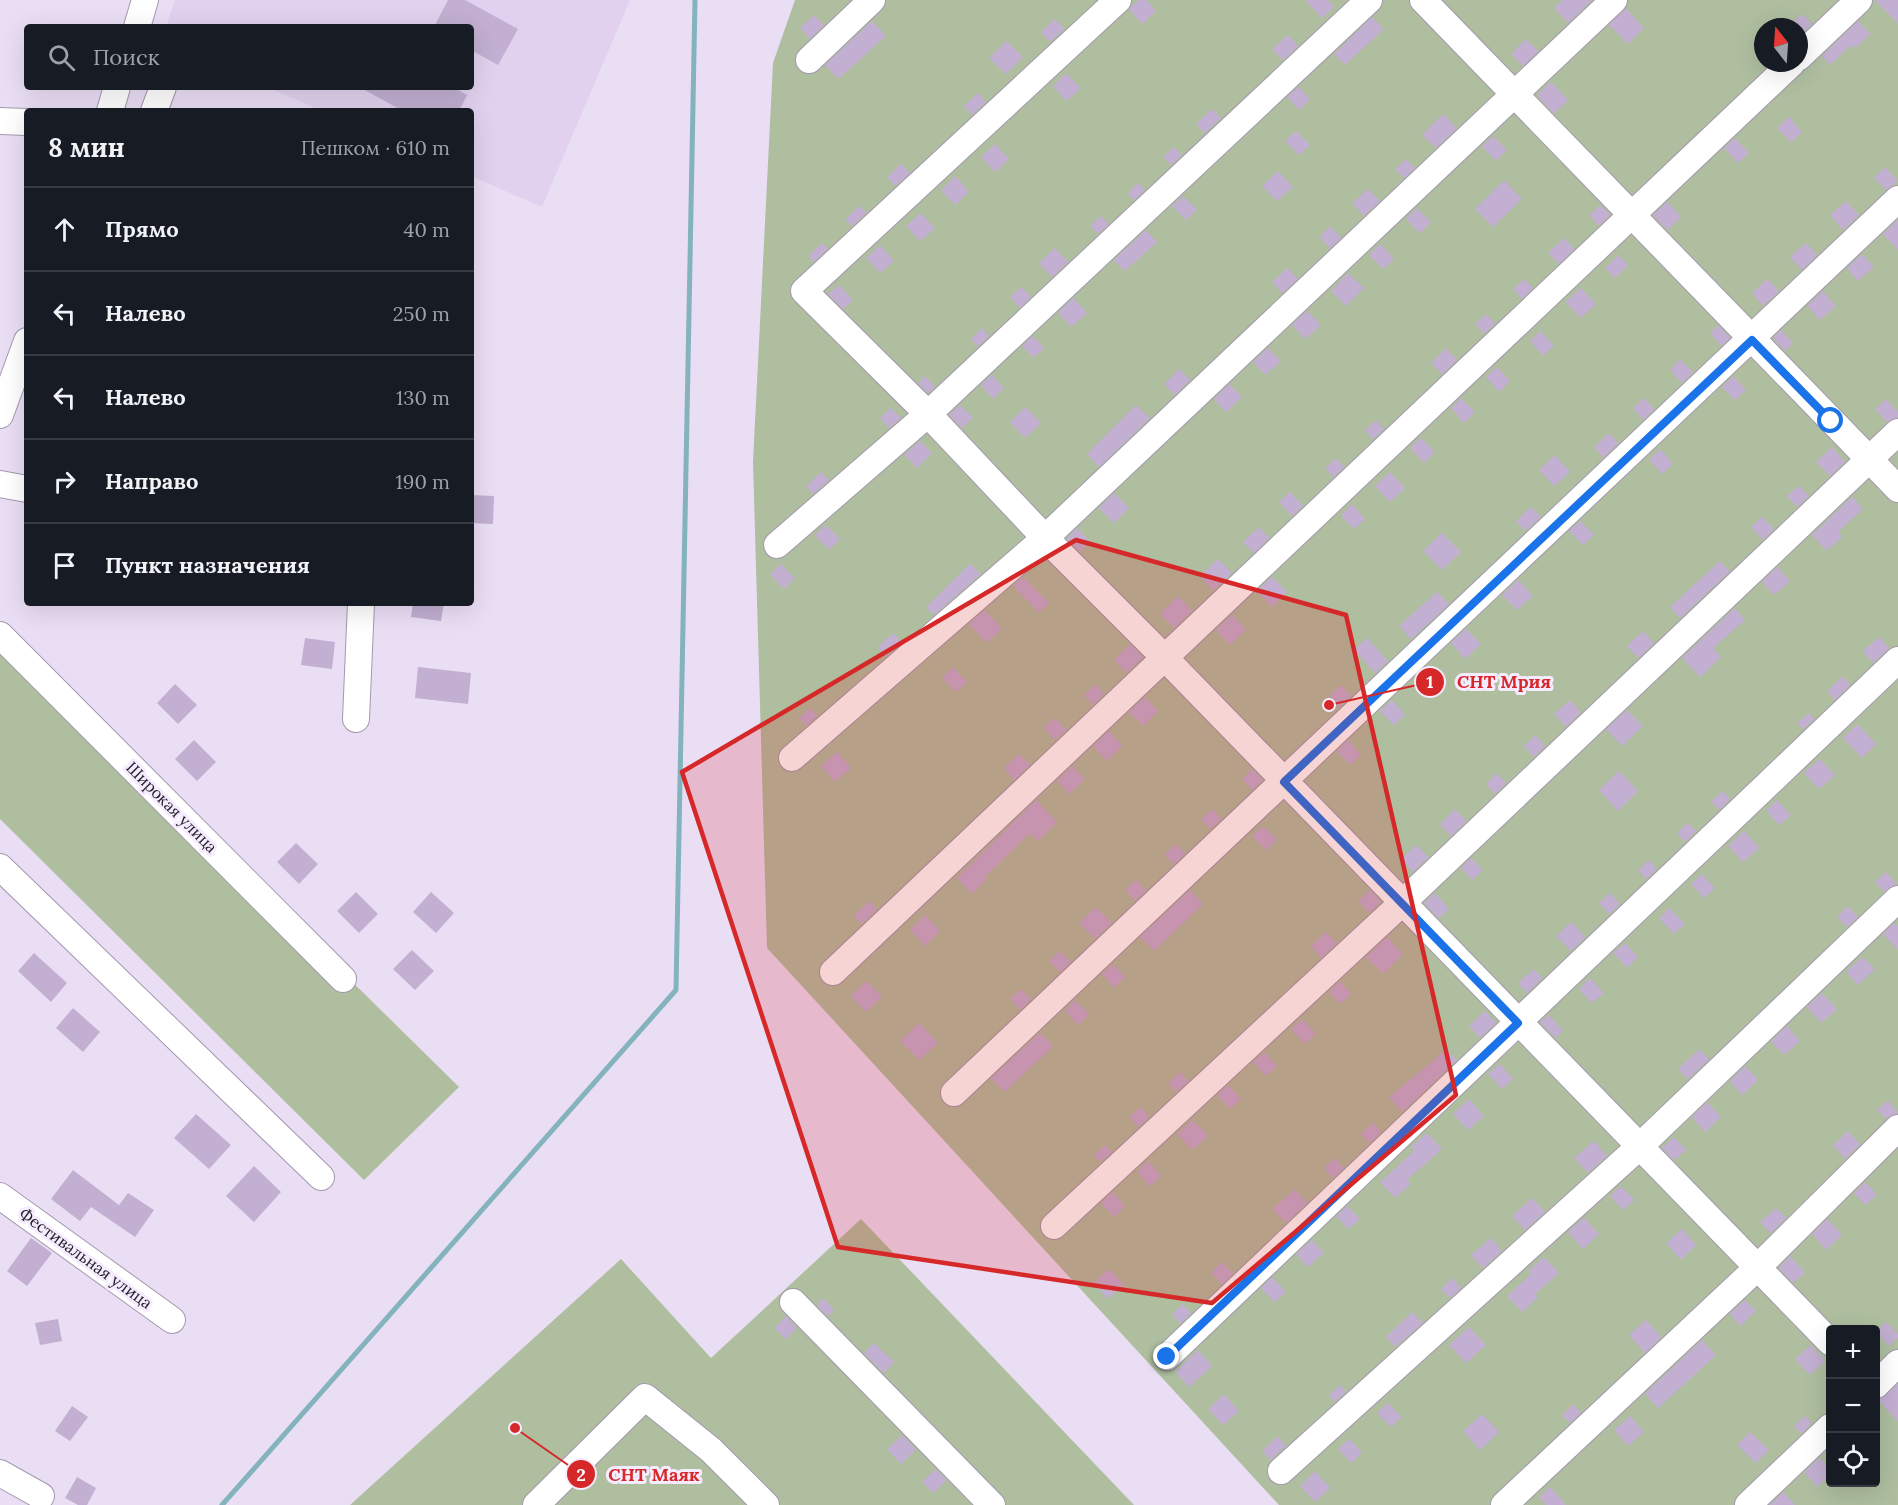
<!DOCTYPE html>
<html lang="ru">
<meta charset="utf-8">
<style>
body{margin:0;font-family:Lora,serif;background:#20242c;color:#f1f3f6}
.controls{position:absolute;right:18px;bottom:18px;display:grid;overflow:hidden;border-radius:6px;box-shadow:0 6px 24px #0002}
.controls button{width:54px;height:54px;display:grid;place-items:center;padding:0;border:0;border-bottom:2px solid #363941;background:#171b24;color:#f1f3f6;font:30px sans-serif}
.compass{position:absolute;left:1754px;top:18px;width:54px;height:54px;border-radius:50%;background:#171b24;box-shadow:0 6px 24px #0002;rotate:343deg}
.stop{position:absolute;width:18px;height:18px;margin:-14px;border:4px solid #1a73e8;border-radius:50%;background:#fff}
.stop.end{background:#1a73e8;border-color:#fff;box-shadow:0 2px 6px #0008}
.list{margin:0;padding:0;list-style:none}
h2{display:flex;justify-content:space-between;align-items:center;height:78px;margin:0;padding:0 24px;font-size:26px}
h2 small{font-size:20px;font-weight:400;color:#9ea1a6}
.list li{display:grid;grid-template-columns:39px 1fr auto;gap:18px;align-items:center;box-sizing:border-box;height:84px;padding:0 24px;border-top:2px solid #363941}
.list b{display:block;font-size:22px;white-space:nowrap}
.list em{font-size:20px;font-style:normal;color:#9ea1a6}
.icon{flex:none;width:33px;height:33px;fill:none;stroke:currentColor;stroke-width:2;stroke-linecap:round;stroke-linejoin:round}
.map{position:relative;flex:none;width:1898px;height:1505px;overflow:hidden}
.search{position:absolute;background:#171b24;box-shadow:0 6px 24px #0002;left:24px;top:24px;width:450px;height:66px;display:flex;align-items:center;gap:15px;box-sizing:border-box;padding:0 21px;border-radius:6px;color:#9ea1a6;font-size:22px}
.panel{position:absolute;background:#171b24;box-shadow:0 6px 24px #0002;left:24px;top:108px;width:450px;height:498px;border-radius:6px}
.map>svg:first-child{display:block}
.built{fill:#e1d1ee}
.green{fill:#aebe9f;fill-rule:evenodd}
.lines{fill:none;stroke-linecap:round;stroke-linejoin:round}
.stream{stroke:#83b3bd;stroke-width:5}
.building{fill:#c2afd1}
.minor-casing{stroke:#a498ae;stroke-width:28}
.minor{stroke:#fff;stroke-width:26}
.route{stroke:#1a73e8;stroke-width:8}
.marked{fill:#d62828;fill-opacity:0.2;stroke:#d62828;stroke-width:4.5;stroke-linejoin:round}
.labels{text-anchor:middle;stroke-width:6;stroke-linejoin:round;paint-order:stroke}
.street-label{font-size:16px;fill:#201c24;stroke:#f6ecff}
.leader{fill:none;stroke:#d62828;stroke-width:2}
.callout-dot{fill:#d62828;stroke:#f6ecff;stroke-width:2}
.mark-label{font-size:18px;text-anchor:middle;font-weight:bold;fill:#fff}
.callout-label{font-size:18px;text-anchor:middle;font-weight:bold;fill:#d62828;stroke:#f6ecff;stroke-width:6;stroke-linejoin:round;paint-order:stroke}
</style>
<div class="map">
<svg width="1898" height="1505" viewBox="0 0 1898 1505">
<rect width="100%" height="100%" fill="#eadef5"/>
<path class="built" d="M175 0H630L542 207 471 176V111H322L267 87H471V27H166Z"/>
<path class="green" d="M795 0H1898V1505H1279L767 948 753 462 773 63ZM1763 27H1799V63H1763ZM1830 1330H1876V1482H1830Z
M0 635 459 1087 364 1180 0 819Z
M861 1219 1134 1505H350L621 1259 711 1358Z"/>
<g class="lines">
<path class="stream" d="M222 1505 676 990 695 0"/>
</g>
<path class="building" d="M448 0H465L518 29 498 65 471 50V27H434Z
M1138 0H1146L1156 11 1142 24 1129 9Z
M1305 0H1327L1334 7 1322 18Z
M1562 0H1592L1568 23 1554 8Z
M1875 0H1898V24Z
M1626 8 1644 28 1628 44 1609 25Z
M1802 14 1812 24 1801 34 1799 27 1791 24Z
M814 15 824 25 810 39 800 28Z
M1372 17 1384 29 1345 65 1334 54Z
M1055 19 1064 29 1050 42 1041 32Z
M872 21 886 36 838 79 825 65Z
M1858 21 1870 34 1855 48 1851 45 1830 65 1822 56Z
M1288 35 1298 46 1283 60 1272 49Z
M1526 39 1538 51 1523 66 1511 54Z
M1006 41 1023 57 1006 74 989 58Z
M1066 73 1081 88 1066 101 1053 86Z
M1551 82 1568 100 1554 114 1537 95Z
M359 87H453L467 95 459 111H403Z
M1299 87 1310 99 1299 110 1287 97Z
M978 93 986 102 972 115 964 106Z
M1212 109 1221 118 1205 133 1196 124Z
M1443 114 1457 128 1436 148 1422 135Z
M1789 117 1802 132 1791 142 1777 128Z
M1296 131 1310 145 1299 155 1285 141Z
M1493 136 1507 150 1496 161 1482 146Z
M1735 138 1749 153 1738 163 1724 148Z
M995 144 1009 159 995 172 981 157Z
M1174 147 1182 155 1171 165 1163 157Z
M1406 159 1415 168 1404 178 1395 169Z
M901 164 910 173 895 186 887 177Z
M1885 167 1898 181 1886 190 1874 178Z
M1278 171 1293 187 1277 201 1262 186Z
M955 176 969 192 955 205 941 190Z
M1504 180 1522 199 1493 227 1475 209Z
M1138 183 1145 190 1134 200 1127 194Z
M1368 189 1380 201 1364 216 1352 203Z
M1183 196 1197 210 1186 220 1172 206Z
M1846 201 1859 215 1843 230 1830 215Z
M1667 202 1681 217 1668 230 1653 215Z
M1600 205 1610 215 1599 226 1589 215Z
M860 206 866 213 852 226 845 219Z
M1417 208 1431 222 1420 233 1406 219Z
M921 213 935 228 920 241 906 226Z
M1101 216 1109 224 1098 234 1090 226Z
M1898 220V250L1883 234Z
M1330 226 1341 238 1330 248 1319 237Z
M1146 230 1157 242 1125 271 1114 260Z
M1564 238 1574 249 1559 264 1548 253Z
M822 243 828 249 814 262 808 256Z
M1806 243 1817 255 1802 270 1790 257Z
M1380 244 1394 259 1383 269 1369 255Z
M880 245 894 261 880 273 866 258Z
M1055 248 1068 262 1052 277 1039 263Z
M1862 254 1874 267 1858 281 1847 268Z
M1618 255 1628 265 1615 278 1605 268Z
M1287 268 1298 279 1282 293 1272 282Z
M1348 273 1364 288 1346 306 1331 291Z
M1524 279 1533 288 1522 299 1513 289Z
M1767 279 1779 291 1763 306 1752 293Z
M839 285 853 300 843 309 828 294Z
M1021 287 1031 297 1020 308 1010 297Z
M1581 288 1596 304 1581 318 1565 302Z
M1823 291 1836 306 1820 320 1807 306Z
M1073 298 1087 313 1071 327 1058 313Z
M1307 311 1321 325 1305 339 1292 325Z
M1486 314 1495 323 1484 334 1475 324Z
M1718 325 1730 338 1721 346 1710 333Z
M982 328 989 336 978 346 971 339Z
M1781 330 1793 343 1785 351 1773 338Z
M1540 331 1554 345 1543 356 1530 341Z
M1033 336 1044 348 1033 358 1022 346Z
M1268 348 1281 361 1265 375 1253 362Z
M1446 348 1457 360 1442 374 1431 363Z
M1680 359 1693 372 1682 383 1670 370Z
M1497 367 1510 381 1499 392 1486 377Z
M1179 369 1190 380 1175 395 1164 384Z
M992 375 1004 388 993 399 981 385Z
M925 376 935 387 928 393 918 383Z
M1733 376 1746 390 1735 400 1722 387Z
M1229 384 1242 397 1226 412 1214 399Z
M1461 398 1475 412 1464 423 1451 408Z
M1644 398 1654 409 1643 420 1633 408Z
M1886 399 1898 412V417L1887 422 1875 409Z
M960 405 973 418 962 428 949 415Z
M1136 405 1150 418 1099 467 1087 454Z
M1025 407 1041 423 1025 438 1010 422Z
M891 408 901 418 889 428 880 418Z
M1376 420 1384 429 1373 439 1365 430Z
M1609 433 1618 443 1603 458 1594 447Z
M1421 438 1435 452 1424 463 1410 448Z
M920 441 932 453 917 468 904 455Z
M1832 447 1845 462 1830 476 1816 462Z
M1660 449 1673 464 1662 474 1649 460Z
M1555 455 1570 472 1554 486 1539 470Z
M1336 458 1344 467 1333 477 1325 468Z
M821 472 829 480 813 494 806 486Z
M1390 472 1405 488 1390 502 1375 486Z
M1798 486 1809 496 1797 507 1787 496Z
M1290 492 1303 506 1292 516 1279 502Z
M1114 493 1129 508 1114 523 1099 508Z
M471 495 494 496 493 524 471 523Z
M1852 497 1863 509 1838 532 1842 537 1826 551 1812 535Z
M1352 504 1365 519 1354 529 1341 515Z
M1531 507 1541 517 1525 531 1516 521Z
M1762 517 1774 529 1763 540 1751 527Z
M1580 521 1594 535 1583 545 1569 531Z
M826 525 840 539 829 550 815 535Z
M1259 527 1269 538 1254 553 1243 542Z
M1077 528 1090 542 1080 552 1067 538Z
M1442 533 1461 552 1442 570 1423 551Z
M1218 559 1232 573 1213 591 1200 576Z
M1720 561 1730 571 1680 618 1670 607Z
M781 564 795 578 784 589 770 574Z
M970 564 981 574 934 615 926 607Z
M1777 567 1790 581 1774 595 1762 582Z
M1023 577 1049 603 1039 613 1013 586Z
M1272 577 1287 592 1272 607 1257 591Z
M1518 580 1533 596 1517 610 1502 595Z
M1437 592 1449 604 1411 639 1399 626Z
M1178 596 1192 611 1174 628 1160 614Z
M413 603H444L441 621 411 617Z
M1735 608 1745 620 1713 648 1721 657 1700 677 1682 658Z
M985 610 1002 629 986 643 969 624Z
M1232 615 1246 630 1230 645 1216 630Z
M1466 629 1481 644 1465 659 1451 643Z
M1643 631 1654 643 1638 658 1627 646Z
M893 633 902 642 886 656 878 647Z
M1879 637 1889 648 1873 663 1863 651Z
M305 638 335 642 332 669 301 665Z
M1367 638 1388 661 1375 673 1354 650Z
M1130 644 1143 657 1126 673 1114 660Z
M418 667 471 673 468 704 415 698Z
M953 667 967 682 956 692 942 678Z
M1843 676 1850 685 1835 700 1827 691Z
M175 684 197 705 178 724 157 703Z
M1095 684 1104 694 1093 705 1084 695Z
M1341 685 1351 696 1340 707 1330 696Z
M1145 697 1158 711 1143 726 1129 712Z
M1392 700 1405 715 1394 725 1380 711Z
M1570 700 1581 712 1566 727 1554 714Z
M810 708 817 716 806 726 799 718Z
M1627 710 1643 726 1622 746 1606 729Z
M1809 713 1814 719 1803 729 1797 723Z
M1055 718 1066 730 1055 740 1044 728Z
M1857 724 1876 744 1862 758 1843 738Z
M1109 731 1122 746 1107 761 1093 746Z
M1535 735 1545 746 1534 757 1524 746Z
M194 740 216 762 197 781 175 759Z
M1348 740 1361 755 1350 765 1337 751Z
M837 752 851 768 835 782 821 766Z
M1019 754 1030 765 1014 780 1004 768Z
M1820 759 1835 775 1819 789 1804 773Z
M1072 766 1085 779 1069 794 1057 781Z
M1252 769 1263 780 1252 790 1242 779Z
M1619 771 1638 791 1618 811 1599 790Z
M1497 773 1506 783 1495 794 1486 784Z
M1723 791 1730 799 1719 810 1711 801Z
M1036 800 1057 822 1038 841 1030 833 985 877 987 879 972 894 957 878Z
M1777 800 1791 815 1779 825 1766 810Z
M1212 809 1221 819 1210 829 1201 819Z
M1455 809 1466 821 1451 836 1440 824Z
M1688 823 1696 831 1685 842 1677 833Z
M1263 826 1277 840 1266 850 1252 836Z
M1744 831 1759 848 1743 862 1728 846Z
M296 843 318 864 299 884 277 862Z
M1176 844 1185 854 1174 864 1164 855Z
M1417 845 1428 857 1413 872 1401 859Z
M1471 858 1483 870 1472 880 1461 868Z
M1648 860 1657 869 1646 879 1638 870Z
M1886 872 1897 884 1884 892 1875 882Z
M1702 874 1715 888 1704 898 1691 884Z
M1136 880 1146 890 1135 901 1125 890Z
M1190 890 1203 904 1154 951 1140 937Z
M1370 890 1381 902 1369 913 1358 901Z
M356 892 378 914 359 933 337 911Z
M431 892 454 913 436 933 413 912Z
M1435 893 1449 909 1439 918 1424 903Z
M1610 893 1620 904 1609 914 1599 903Z
M869 901 877 909 862 924 854 916Z
M1848 906 1858 917 1847 927 1837 917Z
M1096 907 1112 923 1095 939 1079 923Z
M1669 908 1685 924 1674 934 1659 918Z
M925 915 940 931 925 946 910 930Z
M1571 922 1585 937 1571 951 1556 936Z
M1894 923 1898 927V950L1883 934Z
M1326 932 1337 943 1321 958 1311 946Z
M1387 937 1403 954 1383 974 1366 957Z
M1625 943 1638 957 1627 968 1613 953Z
M412 950 434 971 415 990 393 969Z
M1060 951 1071 962 1060 972 1049 961Z
M34 953 67 983 51 1002 18 971Z
M1862 957 1875 969 1858 985 1846 972Z
M1113 964 1125 977 1114 988 1102 974Z
M1534 969 1542 978 1527 993 1518 983Z
M1590 978 1604 993 1592 1003 1579 989Z
M866 981 882 997 866 1012 851 996Z
M1340 981 1351 994 1340 1004 1329 992Z
M1021 989 1031 999 1020 1010 1010 999Z
M1822 993 1837 1009 1821 1023 1807 1007Z
M1075 1000 1089 1014 1078 1025 1065 1011Z
M73 1008 100 1032 83 1052 56 1028Z
M1485 1011 1496 1023 1480 1038 1469 1026Z
M1549 1015 1563 1031 1556 1038 1540 1022Z
M1302 1019 1316 1034 1305 1044 1291 1029Z
M919 1023 938 1043 919 1060 900 1041Z
M1787 1026 1800 1041 1784 1055 1771 1041Z
M1040 1033 1053 1046 1005 1092 991 1078Z
M1447 1049 1457 1060 1402 1112 1389 1097Z
M1699 1049 1709 1059 1688 1079 1678 1069Z
M1264 1052 1277 1066 1266 1076 1253 1062Z
M1500 1064 1513 1079 1502 1089 1488 1074Z
M1745 1066 1758 1080 1742 1095 1730 1081Z
M1180 1072 1188 1081 1177 1092 1168 1083Z
M1228 1085 1241 1099 1230 1109 1217 1095Z
M1469 1099 1484 1116 1468 1130 1453 1114Z
M1888 1100 1898 1113 1886 1119 1877 1110Z
M1707 1102 1721 1117 1705 1132 1692 1117Z
M1141 1107 1149 1117 1138 1127 1129 1117Z
M196 1114 231 1145 209 1169 174 1138Z
M1193 1120 1208 1136 1192 1150 1177 1134Z
M1373 1123 1381 1132 1370 1143 1361 1134Z
M1848 1131 1860 1144 1845 1159 1833 1145Z
M1427 1133 1442 1149 1407 1180 1411 1184 1395 1198 1380 1182 1414 1151 1411 1147Z
M1674 1137 1686 1150 1674 1160 1662 1148Z
M1594 1141 1607 1156 1588 1173 1574 1158Z
M1105 1145 1112 1152 1100 1162 1094 1155Z
M1335 1158 1344 1168 1333 1178 1324 1168Z
M1148 1161 1161 1176 1150 1186 1137 1172Z
M254 1166 281 1192 254 1222 226 1196Z
M73 1170 119 1205 128 1193 154 1210 135 1237 91 1207 80 1221 51 1199Z
M1865 1182 1877 1195 1865 1205 1854 1193Z
M1621 1186 1634 1200 1623 1210 1610 1196Z
M1295 1189 1307 1203 1286 1223 1272 1209Z
M1112 1192 1125 1206 1114 1217 1101 1203Z
M1532 1198 1545 1212 1525 1230 1512 1216Z
M1347 1206 1360 1219 1348 1229 1336 1216Z
M1776 1208 1786 1218 1771 1233 1760 1222Z
M1584 1218 1599 1234 1583 1249 1568 1232Z
M1827 1219 1842 1235 1826 1250 1812 1234Z
M1682 1229 1696 1245 1681 1260 1666 1243Z
M31 1238 52 1253 27 1286 7 1271Z
M1491 1238 1502 1251 1483 1268 1471 1255Z
M1312 1240 1324 1253 1308 1267 1296 1254Z
M1790 1256 1805 1273 1793 1283 1779 1268Z
M1544 1257 1559 1273 1535 1294 1538 1297 1522 1312 1507 1296 1531 1274 1528 1271Z
M1222 1262 1233 1274 1222 1284 1211 1273Z
M1109 1269 1124 1285 1108 1299 1093 1283Z
M1272 1277 1286 1292 1274 1302 1261 1288Z
M1452 1278 1461 1288 1450 1298 1441 1289Z
M823 1298 834 1310 828 1316 817 1305Z
M1745 1300 1756 1311 1740 1326 1730 1314Z
M1183 1304 1191 1313 1180 1324 1172 1314Z
M1412 1312 1423 1323 1395 1347 1386 1337Z
M786 1316 797 1328 786 1339 774 1328Z
M58 1319 62 1341 40 1345 35 1323Z
M1646 1320 1661 1337 1645 1353 1629 1335Z
M1886 1322 1898 1334V1338L1889 1346 1875 1332Z
M1469 1327 1486 1345 1466 1363 1449 1345Z
M1702 1340 1716 1355 1658 1408 1645 1394Z
M874 1343 894 1362 884 1373 864 1353Z
M1811 1345 1825 1361 1810 1375 1795 1359Z
M1198 1350 1212 1366 1189 1387 1175 1372Z
M1898 1384V1422L1878 1400Z
M1340 1385 1346 1392 1335 1402 1329 1395Z
M1224 1394 1239 1411 1223 1425 1208 1409Z
M1388 1403 1402 1417 1391 1427 1377 1413Z
M1573 1404 1581 1413 1570 1423 1562 1415Z
M72 1406 88 1417 70 1441 55 1431Z
M1482 1414 1499 1432 1480 1450 1463 1431Z
M1630 1416 1644 1432 1628 1446 1614 1430Z
M1805 1416 1812 1423 1801 1434 1794 1426Z
M1750 1432 1769 1450 1756 1463 1737 1445Z
M902 1435 916 1449 901 1464 887 1449Z
M1278 1436 1286 1446 1270 1460 1262 1451Z
M1349 1439 1362 1453 1351 1463 1338 1449Z
M1820 1458 1830 1470V1475L1817 1487 1804 1472Z
M935 1469 947 1480 933 1493 922 1482Z
M1315 1471 1330 1488 1315 1502 1300 1486Z
M77 1477 96 1488 87 1505H78L65 1498Z
M1550 1487 1566 1505H1546L1539 1497Z
M1783 1492 1795 1505H1770Z"/>
<g class="lines">
<defs>
<path id="minor" d="M1118 0 804 291 928 414 1045 538 1166 659 1830 1342
M1423 0 1898 489
M137 27 145 0
M1799 57 1859 0
M809 60 872 0
M110 111 117 87
M154 111 163 87
M0 121 27 122
M0 415 27 341
M0 484 27 489
M777 545 928 414 1369 0
M0 635 343 979
M356 719 361 603
M792 758 1045 538 1614 0
M0 867 321 1177
M833 972 1792 63
M954 1093 1898 199
M0 1196 172 1320
M1054 1226 1402 903 1898 432
M793 1302 992 1505
M1167 1357 1898 660
M1876 1385 1898 1363
M1281 1471 1639 1147 1898 899
M0 1473 41 1496
M536 1505 645 1397 711 1450 766 1505
M1504 1505 1758 1267 1898 1128
M1748 1505 1830 1427"/>
</defs>
<use href="#minor" class="minor-casing"/>
<use href="#minor" class="minor"/>
</g>
<g class="lines">
<path class="route" d="M1167 1357 1518 1023 1284 782 1752 340 1831 421"/>
</g>
<path class="marked" d="M1076 540 1346 615 1456 1095 1212 1303 838 1247 682 772Z"/>
<g class="labels">
<g class="street-label">
<text transform="translate(172 807) rotate(45)" y="6">Широкая улица</text>
<text transform="translate(86 1258) rotate(36)" y="6">Фестивальная улица</text>
</g>
</g>
<path class="leader" d="M1329 705L1430 682M515 1428L581 1474"/>
<g class="callout-dot">
<circle cx="1329" cy="705" r="6"/>
<circle cx="515" cy="1428" r="6"/>
<circle cx="1430" cy="682" r="15"/>
<circle cx="581" cy="1474" r="15"/>
</g>
<g class="mark-label">
<text x="1430" y="688">1</text>
<text x="581" y="1481">2</text>
</g>
<g class="callout-label">
<text x="1504" y="688">СНТ Мрия</text>
<text x="654" y="1481">СНТ Маяк</text>
</g>
</svg>
<div class="controls">
<button>+</button>
<button>−</button>
<button><svg class="icon" aria-label="locate" viewBox="0 0 24 24"><circle cx="12" cy="12" r="6"/><path d="M12 2v4M12 18v4M2 12h4M18 12h4"/></svg></button>
</div>
<svg class="compass" viewBox="-18 -18 36 36"><path d="M0-13l5 13h-10z" fill="#e53935"/><path d="M0 13l5-13h-10z" fill="#9ea1a6"/></svg>
<div class="stop" style="left:1831px;top:421px"></div>
<div class="stop end" style="left:1167px;top:1357px"></div>
<div class="search"><svg class="icon" aria-label="search" viewBox="0 0 24 24"><circle cx="10" cy="10" r="6"/><path d="M15 15l6 6"/></svg>Поиск</div>
<section class="panel">
<h2>8 мин<small>Пешком · 610 m</small></h2>
<ul class="list">
<li><svg class="icon" aria-label="ahead" viewBox="0 0 24 24"><path d="M12 20V5M6 11l6-6 6 6"/></svg><div><b>Прямо</b></div><em>40 m</em></li>
<li><svg class="icon" aria-label="left" viewBox="0 0 24 24"><path d="M17 20v-9H6M10 6l-5 5 5 5"/></svg><div><b>Налево</b></div><em>250 m</em></li>
<li><svg class="icon" aria-label="left" viewBox="0 0 24 24"><path d="M17 20v-9H6M10 6l-5 5 5 5"/></svg><div><b>Налево</b></div><em>130 m</em></li>
<li><svg class="icon" aria-label="right" viewBox="0 0 24 24"><path d="M7 20v-9h11M14 6l5 5-5 5"/></svg><div><b>Направо</b></div><em>190 m</em></li>
<li><svg class="icon" aria-label="arrive" viewBox="0 0 24 24"><path d="M6 21V4h12l-3 4 3 4H6"/></svg><div><b>Пункт назначения</b></div></li>
</ul>
</section>
</div>
